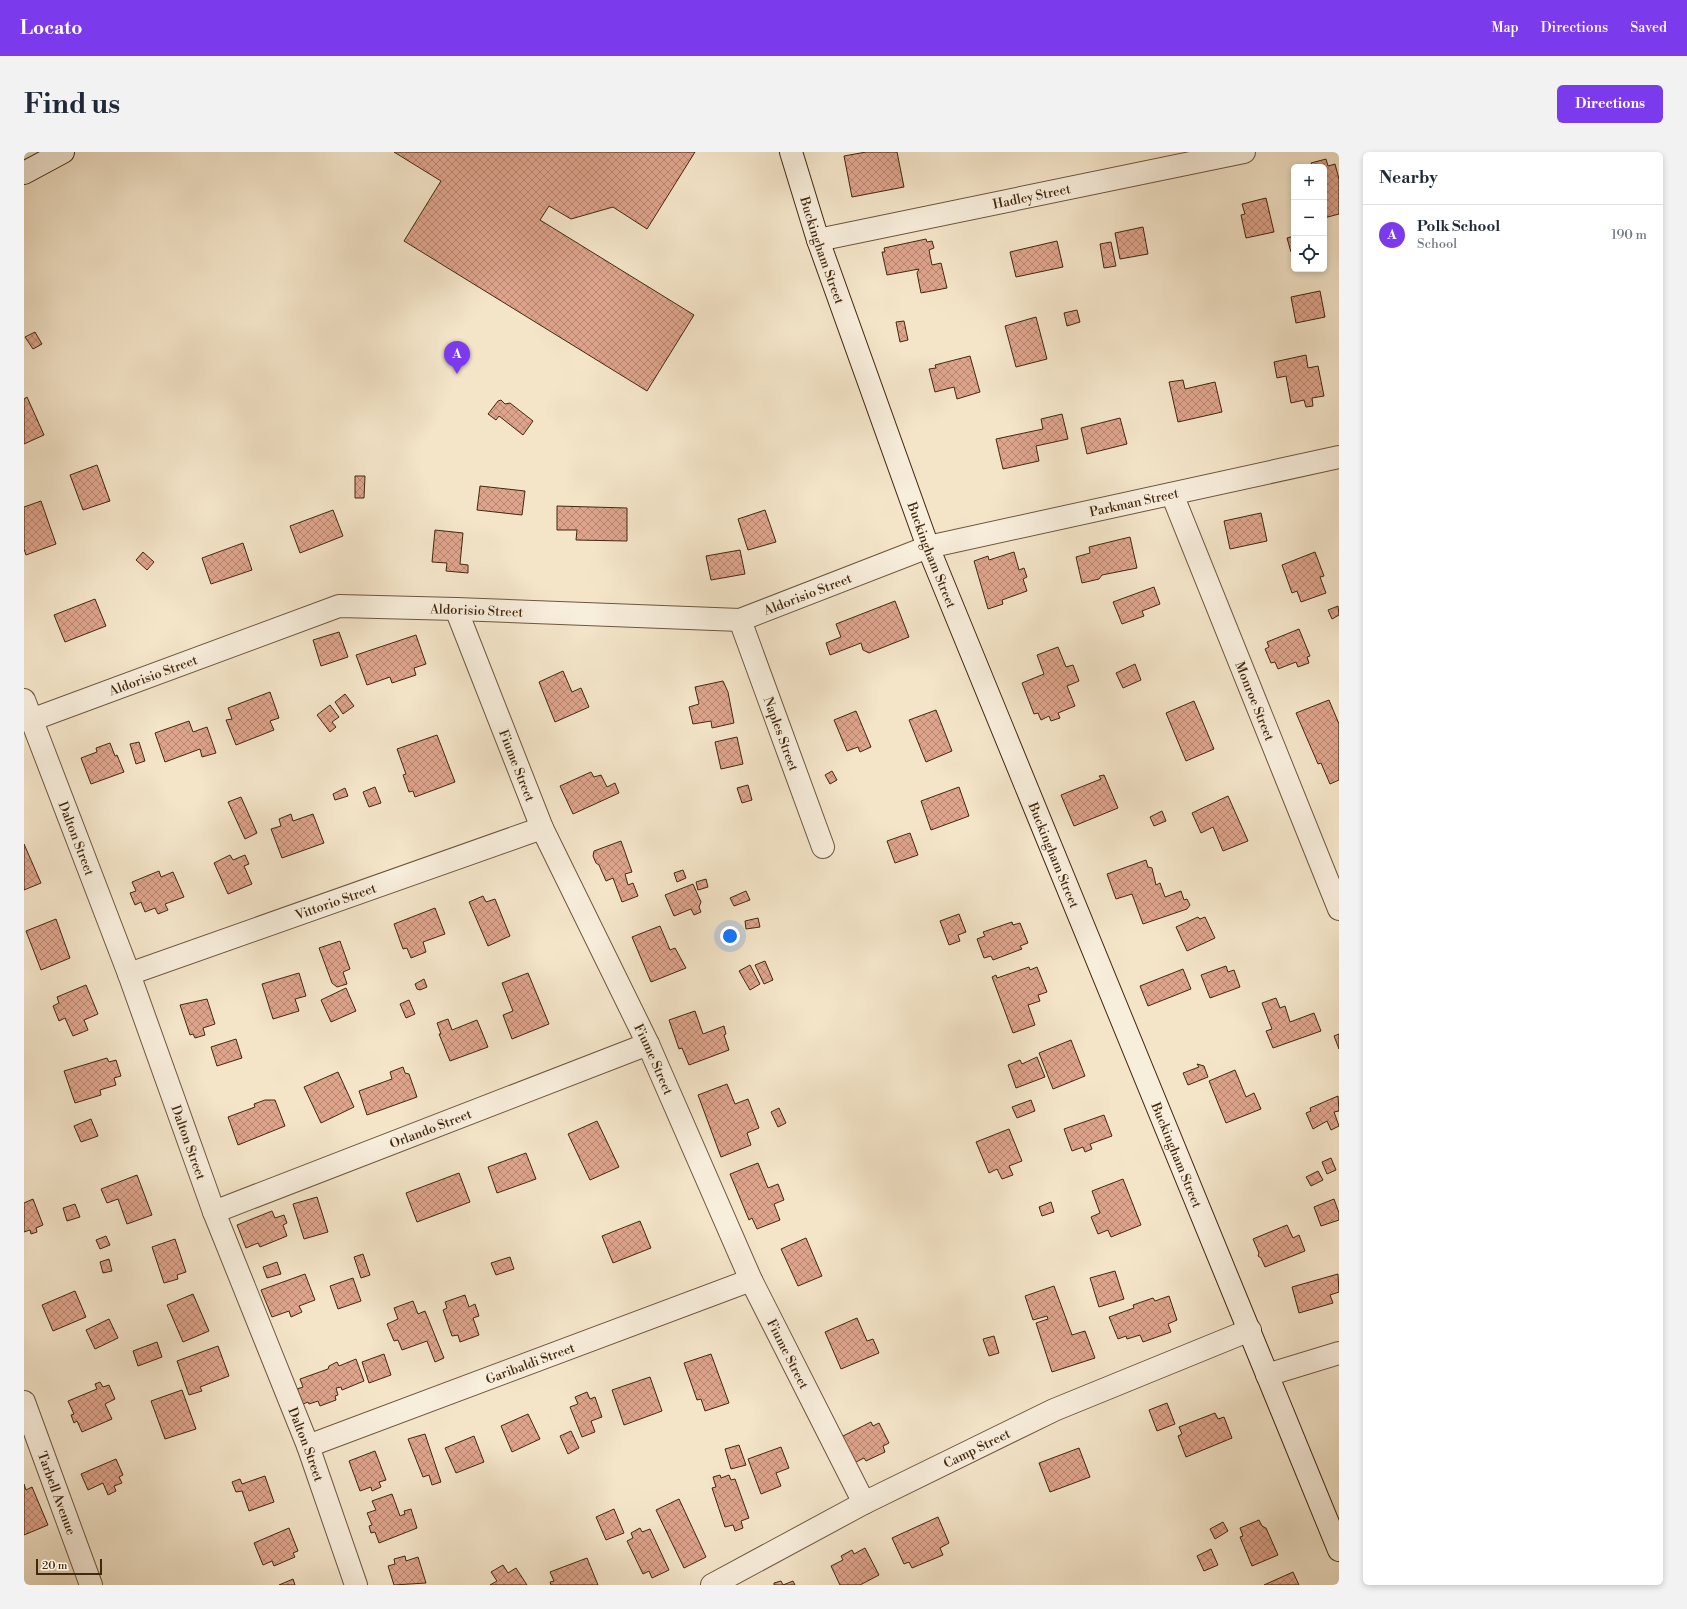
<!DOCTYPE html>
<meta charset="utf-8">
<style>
body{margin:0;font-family:"Libre Bodoni",serif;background:#f2f2f3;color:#1f2937}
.controls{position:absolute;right:12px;top:12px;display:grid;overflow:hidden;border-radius:6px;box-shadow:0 2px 6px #0003}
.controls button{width:36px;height:36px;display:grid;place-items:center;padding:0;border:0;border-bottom:1px solid #e0e1e3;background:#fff;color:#1f2937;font:20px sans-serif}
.scale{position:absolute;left:12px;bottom:10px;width:66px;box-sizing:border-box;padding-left:4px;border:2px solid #42280e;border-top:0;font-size:11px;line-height:14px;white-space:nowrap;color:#42280e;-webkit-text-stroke:3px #f8eedc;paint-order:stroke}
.you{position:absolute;left:706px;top:784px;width:14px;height:14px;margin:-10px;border:3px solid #fff;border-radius:50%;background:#1a73e8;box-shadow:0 0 0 6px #1a73e833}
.badge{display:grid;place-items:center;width:26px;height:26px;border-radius:50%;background:#7c3aed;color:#fff;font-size:13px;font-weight:700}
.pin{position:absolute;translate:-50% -33px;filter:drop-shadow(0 1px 2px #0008)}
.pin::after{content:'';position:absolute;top:21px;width:14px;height:12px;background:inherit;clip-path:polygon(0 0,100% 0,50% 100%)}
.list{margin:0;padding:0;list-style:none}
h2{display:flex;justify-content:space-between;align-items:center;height:52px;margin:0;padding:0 16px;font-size:17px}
h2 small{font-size:13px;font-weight:400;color:#747a83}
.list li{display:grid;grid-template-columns:26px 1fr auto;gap:12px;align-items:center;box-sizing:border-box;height:60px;padding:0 16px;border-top:1px solid #e0e1e3}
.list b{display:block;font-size:15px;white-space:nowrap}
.list p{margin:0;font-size:13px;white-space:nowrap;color:#747a83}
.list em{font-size:13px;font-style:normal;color:#747a83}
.icon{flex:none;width:22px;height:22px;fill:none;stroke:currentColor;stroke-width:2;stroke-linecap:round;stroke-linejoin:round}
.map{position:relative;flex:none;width:1315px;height:1433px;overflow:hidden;border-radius:6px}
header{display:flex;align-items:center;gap:24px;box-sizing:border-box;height:56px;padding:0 20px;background:#7c3aed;color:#fff}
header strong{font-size:19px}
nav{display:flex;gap:22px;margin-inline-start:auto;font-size:14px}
.intro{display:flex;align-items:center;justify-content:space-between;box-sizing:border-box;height:96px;padding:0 24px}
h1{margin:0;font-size:28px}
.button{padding:10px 18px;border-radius:6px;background:#7c3aed;color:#fff;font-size:14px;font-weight:700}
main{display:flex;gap:24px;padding:0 24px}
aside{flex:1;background:#fff;border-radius:6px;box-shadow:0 2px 6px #0003}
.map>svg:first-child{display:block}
.building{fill:url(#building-cross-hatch);stroke:#42280e}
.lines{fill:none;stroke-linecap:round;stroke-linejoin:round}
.street-casing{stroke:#6e573d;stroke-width:24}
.secondary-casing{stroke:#42280e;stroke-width:24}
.street{stroke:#f8eedc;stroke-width:22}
.secondary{stroke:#f8eedc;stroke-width:22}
.labels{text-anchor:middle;stroke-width:4;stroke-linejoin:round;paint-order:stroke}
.street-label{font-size:13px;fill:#42280e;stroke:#f8eedc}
</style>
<header>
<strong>Locato</strong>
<nav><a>Map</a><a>Directions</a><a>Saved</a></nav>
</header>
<div class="intro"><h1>Find us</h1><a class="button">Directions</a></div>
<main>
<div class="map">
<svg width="1315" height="1433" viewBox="0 0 1315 1433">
<defs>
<pattern id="building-cross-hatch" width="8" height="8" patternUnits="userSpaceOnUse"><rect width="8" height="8" fill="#dea48c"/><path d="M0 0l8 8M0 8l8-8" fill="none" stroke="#b68671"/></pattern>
</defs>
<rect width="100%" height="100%" fill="#f4e5c9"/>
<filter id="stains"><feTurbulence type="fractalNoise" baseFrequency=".005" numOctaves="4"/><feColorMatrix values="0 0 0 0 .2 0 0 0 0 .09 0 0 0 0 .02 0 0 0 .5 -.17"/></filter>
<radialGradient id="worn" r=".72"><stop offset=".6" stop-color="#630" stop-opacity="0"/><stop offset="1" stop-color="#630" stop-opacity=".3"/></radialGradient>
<path class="building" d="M370 0H671L623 77 589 55 547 67 525 54 516 68 670 163 623 239 380 89 417 29Z
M842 0H873L880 35 828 45 820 4Z
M1302 7 1304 14 1311 12 1315 27V62L1300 66V15H1289L1287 11Z
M1242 46 1250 80 1222 86 1217 63 1221 62 1218 52Z
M1119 75 1124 102 1096 107 1091 81Z
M1270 84V99L1267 100 1263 86Z
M902 87 903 90 908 89 910 96 905 98 908 113 917 111 923 136 897 141 893 121 895 117 863 123 858 100H861L860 96Z
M1033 89 1039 115 992 125 986 100Z
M1087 90 1092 114 1080 116 1076 92Z
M1296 139 1301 165 1272 171 1267 145Z
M1053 158 1056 170 1043 174 1040 161Z
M1012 165 1023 207 992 215 981 174Z
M880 169 884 188 876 190 872 170Z
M11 180 18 192 9 197 1 185Z
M1282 203 1284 216 1294 214 1300 244 1288 246 1289 254 1282 255 1280 248 1267 251 1262 224 1253 226 1250 210Z
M946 204 956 240 933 247 930 235 911 240 905 217 912 216 911 213Z
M1159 228 1161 237 1191 230 1198 260 1154 270 1145 230Z
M3 245 20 283 0 292V247Z
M477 248 481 252 486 251 509 269 499 283 475 264 472 268 464 262 474 249Z
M1038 262 1044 287 1012 294 1015 309 979 317 972 287 1019 277 1017 267Z
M1096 266 1103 292 1063 302 1057 276Z
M73 313 86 349 59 358 46 323Z
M331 324H341L340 346H331Z
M456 334 501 339 498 363 453 358Z
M17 349 32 392 2 403 0 397V355Z
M533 354 603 356V389L552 388 553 378H533Z
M309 358 319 384 276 401 266 374Z
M741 358 752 390 724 398 714 367Z
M1237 361 1243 389 1206 397 1200 369Z
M411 378 439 381 436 412 444 413V421L422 419 423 411 408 410Z
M1106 385 1113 416 1078 423 1075 427 1058 431 1052 405 1066 401 1065 395Z
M219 391 228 418 187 432 178 406Z
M716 398 721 422 687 428 682 404Z
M119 400 130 410 123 418 112 408Z
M990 400 995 418 1000 416 1003 425 999 427 1003 439 978 448 979 452 964 457 950 409 964 404 965 408Z
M1291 400 1300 424 1296 425 1302 441 1277 450 1273 439 1268 441 1258 413Z
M1130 435 1136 452 1118 459 1120 464 1098 472 1089 450Z
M71 447 82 474 41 490 30 463Z
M871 449 885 485 845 501 839 498 837 491 806 503 802 491 817 485 812 472Z
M1314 454 1315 463 1308 467 1304 458Z
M1275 477 1286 504 1283 505 1285 511 1274 515 1272 510 1254 517 1251 510 1247 511 1241 497 1245 495 1243 490Z
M315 480 324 505 297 514 289 488Z
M392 483 402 512 390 516 392 523 368 531 366 525 343 533 332 503Z
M1034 495 1042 515 1049 513 1055 529 1043 534 1051 554 1034 561 1036 566 1027 569 1025 564 1017 568 1014 561 1010 562 998 531 1020 522 1013 503Z
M1111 512 1117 528 1099 536 1092 521Z
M539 519 548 540 557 536 565 555 531 570 515 530Z
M699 529 704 540 710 571 688 576 687 569 669 572 665 555 675 552 671 535Z
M246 540 255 566 246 569 250 578 212 593 202 568 208 567 204 556Z
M321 542 330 554 319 562 311 550Z
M1305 548 1315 572V628L1306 632 1297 611 1294 612 1272 561Z
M1170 549 1190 597 1162 609 1142 561Z
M306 553 315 565 308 570 312 575 306 580 293 563Z
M912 558 928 599 902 610 885 568Z
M832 559 847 595 836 600 834 595 823 599 810 568Z
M165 569 169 580 183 575 192 601 178 605 176 597 141 610 131 581Z
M413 583 431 630 391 645 389 639 385 640 379 623 382 622 373 597Z
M713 585 719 612 697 617 691 590Z
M115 590 121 609 112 612 106 592Z
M86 591 91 604 93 603 100 620 67 632 57 606 73 600 72 596Z
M808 619 813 628 806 632 801 623Z
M567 620 570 625 577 623 583 635 591 631 595 641 549 662 536 634Z
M1080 623 1094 656 1050 674 1037 643 1077 627 1075 624Z
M724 633 728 648 718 651 713 636Z
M351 635 357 651 345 655 339 640Z
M935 635 945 664 907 678 897 649Z
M321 636 324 644 311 648 309 642Z
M1204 644 1224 689 1199 699 1189 675 1177 681 1168 661Z
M217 645 233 681 221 687 204 650Z
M1138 659 1142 669 1130 674 1126 665Z
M267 662 269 669 289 662 300 691 258 706 247 677 257 674 255 667Z
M886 681 894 703 871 711 863 689Z
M597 689 608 720 601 722 604 733 609 731 614 744 598 750 589 726 582 729 575 713 572 711 569 704 570 699Z
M0 692 17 731 0 738Z
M206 703 209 708 221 703 225 712 220 714 228 732 204 742 190 711Z
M1122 708 1124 715 1128 716 1132 733 1136 731 1141 745 1157 739 1160 748 1163 747 1166 753 1163 757 1119 772 1108 742 1092 747 1083 722Z
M659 718 662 726 653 730 650 721Z
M135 719 137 725 149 720 160 745 141 752 144 758 134 762 131 756 121 760 117 750 111 753 106 741 112 739 108 730Z
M682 727 684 735 674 738 672 730Z
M669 732 677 750 675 755 677 760 670 763 667 757 650 764 641 743Z
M722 739 726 748 710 754 706 746Z
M459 744 462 750 471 747 486 784 464 794 445 750Z
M411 756 421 782 399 790 402 800 387 806 383 796 379 797 370 772Z
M935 762 942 780 934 783 936 789 925 793 916 769Z
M1174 765 1176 767 1181 765 1191 786 1163 799 1152 775Z
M734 766 736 775 722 777 721 769Z
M32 767 46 806 17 818 2 779Z
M988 770 989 773 996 771 1004 791 996 794 998 797 969 808 967 804 960 806 953 787 961 784 959 780Z
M636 774 646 798 651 796 662 816 627 830 608 785Z
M316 789 326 817 319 820 323 832 313 835 308 831 295 796Z
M741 809 749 828 740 832 731 813Z
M726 813 736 832 726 838 715 819Z
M1202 814 1204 820 1210 818 1216 835 1186 846 1177 823Z
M1005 815 1006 818 1013 815 1023 840 1014 843 1016 849 1004 853 1011 873 989 881 968 825 972 823 973 826Z
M1159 817 1167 837 1124 854 1116 834Z
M275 821 282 844 271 847 275 859 249 867 238 832Z
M504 821 525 872 488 887 479 863 489 859 478 831Z
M400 827 403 835 396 838 393 837 391 832Z
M62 833 74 862 60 868 64 878 49 884 41 866 35 869 29 854 35 851 33 845Z
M322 836 332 859 307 870 297 848Z
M1252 846 1256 856 1261 854 1266 870 1290 861 1297 879 1249 896 1242 879 1248 877 1238 851Z
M183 847 191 872 179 876 181 883 171 886 169 882 166 883 156 853Z
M385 848 391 862 382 866 376 852Z
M671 859 679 882 700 874 702 882 700 883 705 898 665 913 658 896 655 897 645 868Z
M424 867 428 878 453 868 464 895 426 909 415 882H417L413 871Z
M1315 882V897L1310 884Z
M212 887 218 906 193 914 187 895Z
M1047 888 1061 924 1029 937 1015 901Z
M1013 905 1021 925 992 936 984 913 996 908 998 912Z
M83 906 85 910 92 908 97 924 90 926 92 933 76 938 77 943 51 951 40 919Z
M1173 912 1180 914 1184 925 1164 933 1159 921 1175 915Z
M379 915 381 921 385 922 393 945 343 963 335 939 368 927 366 920Z
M1211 918 1222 945 1230 941 1237 957 1202 971 1185 929Z
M314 920 330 955 297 971 280 935Z
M703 932 711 952 724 947 735 976 723 981 727 993 697 1005 674 943Z
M1314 944 1315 959 1310 960 1315 974 1307 978 1303 969 1289 977 1282 961 1287 959 1286 956Z
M241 948H251L261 974 214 993 204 965 231 955 230 952Z
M1007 948 1011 959 993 966 988 955Z
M755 956 762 971 754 975 747 960Z
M1080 963 1088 984 1066 992 1068 997 1061 1000 1059 995 1048 999 1040 977Z
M67 967 74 984 57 990 50 974Z
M573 969 595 1015 566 1028 544 982Z
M985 977 998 1009 985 1014 989 1023 978 1027 973 1017 965 1021 952 990Z
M502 1001 512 1027 473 1041 464 1015Z
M1307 1006 1312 1018 1303 1022 1298 1010Z
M734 1011 744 1036 754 1032 760 1048 750 1052 756 1068 733 1077 728 1066 725 1068 706 1022Z
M1294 1019 1299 1028 1287 1034 1282 1025Z
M435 1021 446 1050 393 1070 382 1041Z
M113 1023 128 1063 103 1072 94 1047 83 1051 77 1037Z
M1099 1027 1117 1073 1087 1085 1084 1078 1074 1082 1067 1065 1076 1061 1068 1039Z
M293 1045 304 1080 280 1087 269 1052Z
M9 1047 19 1073 12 1076 13 1080 7 1082 6 1078 0 1080V1051Z
M1310 1047 1315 1061V1068L1297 1074 1290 1055Z
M1027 1050 1030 1060 1018 1064 1015 1055Z
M51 1052 56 1065 43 1069 39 1056Z
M248 1059 251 1066 260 1063 263 1071 259 1073 263 1084 236 1095 234 1091 222 1096 213 1073Z
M616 1069 627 1096 589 1111 578 1084Z
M1263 1073 1269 1086 1275 1083 1281 1099 1241 1115 1237 1106 1234 1104 1235 1101 1229 1087Z
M82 1084 86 1093 76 1097 72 1088Z
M782 1086 798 1124 774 1134 757 1097Z
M151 1087 162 1120 153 1123 154 1127 140 1131 128 1095Z
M339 1102 346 1123 337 1126 330 1105Z
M486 1105 490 1117 472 1123 467 1111Z
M85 1107 88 1119 79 1121 76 1110Z
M253 1110 257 1122 243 1126 239 1115Z
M1091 1119 1100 1147 1075 1155 1066 1126Z
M281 1122 291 1148 275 1154 278 1160 267 1165 265 1159 248 1165 237 1138Z
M1314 1122 1315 1140 1306 1143 1309 1151 1275 1161 1268 1135Z
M329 1126 337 1149 314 1157 306 1134Z
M1030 1134 1048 1183 1061 1179 1071 1206 1028 1220 1012 1171 1024 1167 1023 1164 1009 1168 1001 1144Z
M51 1139 62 1165 29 1179 18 1153Z
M169 1142 185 1179 159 1190 143 1153Z
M441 1143 445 1155 451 1152 455 1164 449 1166 455 1183 436 1190 434 1183 428 1184 419 1158 423 1156 421 1150Z
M1145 1144 1153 1168 1144 1172 1147 1180 1119 1190 1116 1183 1103 1187 1102 1184 1094 1187 1085 1165 1110 1156 1109 1153 1129 1146 1131 1149Z
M389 1149 394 1162 401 1159 420 1206 411 1210 403 1189 378 1198 374 1188 370 1189 363 1172 374 1167 370 1156Z
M833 1166 843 1189 849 1187 855 1201 817 1217 801 1180Z
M85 1167 94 1186 71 1197 62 1178Z
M970 1184 975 1201 965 1204 959 1187Z
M133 1190 138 1205 114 1214 109 1199Z
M194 1194 205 1224 176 1235 178 1239 165 1243 153 1209Z
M360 1202 367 1223 345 1231 338 1210Z
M687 1202 705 1251 681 1259 677 1247 673 1248 660 1211Z
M332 1207 340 1229 318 1238 317 1235 312 1236 314 1243 311 1244 312 1248 296 1254 294 1249 285 1252 284 1250 279 1252 273 1237 279 1235 276 1227 304 1217 305 1214 313 1210 315 1214Z
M626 1225 638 1259 600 1273 588 1238Z
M76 1230 79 1235 85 1233 91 1247 81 1252 88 1267 58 1280 53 1269 50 1271 47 1263 50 1262 44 1249 73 1237 71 1232Z
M158 1238 172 1277 141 1287 127 1249Z
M563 1240 566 1247 571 1245 578 1265 567 1269 571 1280 558 1285 546 1255 554 1252 551 1245Z
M1143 1251 1151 1272 1133 1279 1125 1258Z
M1191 1261 1194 1267 1200 1265 1208 1286 1162 1305 1154 1284 1158 1282 1155 1275Z
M504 1262 516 1287 488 1300 477 1274Z
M847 1270 849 1274 855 1271 865 1291 859 1294 861 1300 842 1309 840 1306 830 1311 817 1285Z
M547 1279 555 1296 544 1302 536 1284Z
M401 1282 417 1330 408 1333 405 1323 399 1325 384 1287Z
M450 1284 460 1310 432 1321 421 1296Z
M715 1293 722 1313 707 1317 701 1297Z
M757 1295 765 1316 752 1321 757 1334 737 1342 724 1307Z
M1055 1296 1066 1325 1026 1340 1015 1311Z
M351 1299 362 1328 355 1330 357 1335 348 1339 347 1335 336 1339 325 1309Z
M92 1307 99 1323 95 1325 98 1331 90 1334 92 1339 84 1343 79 1331 64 1338 57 1322Z
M696 1323 697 1326 705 1323 707 1328 711 1327 725 1366 717 1369 719 1376 711 1379 709 1373 701 1375 688 1336 692 1335 689 1325Z
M241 1324 250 1350 225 1359 218 1339 212 1340 208 1330 216 1327 218 1332Z
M0 1332 2 1338 8 1335 24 1373 0 1383Z
M368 1342 376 1364 381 1362 380 1359 387 1357 393 1376 355 1391 351 1380 347 1381 345 1374 348 1373 343 1361 352 1358 348 1349Z
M655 1347 682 1405 660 1416 632 1358Z
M590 1357 600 1381 582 1388 572 1365Z
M914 1365 925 1391 916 1396 919 1403 888 1416 885 1410 880 1412 868 1386Z
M1235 1368 1238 1374 1242 1376 1254 1403 1228 1414 1216 1385 1219 1384 1216 1376Z
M1199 1370 1204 1379 1191 1387 1186 1377Z
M265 1376 274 1399 269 1401 271 1405 250 1414 248 1409 239 1413 230 1391Z
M616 1376 618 1380 626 1377 645 1418 628 1426 625 1419 619 1422 603 1389 609 1386 607 1381Z
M841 1396 855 1423 836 1433H816L807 1414 819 1408 817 1404 828 1398 830 1402Z
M1187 1397 1194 1413 1180 1419 1173 1404Z
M381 1404 382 1409 394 1405 402 1431 370 1433 364 1414 371 1412 370 1407Z
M563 1406 574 1433H527L526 1430 530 1429 526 1420Z
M479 1413 484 1421 492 1416 503 1433H466L473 1429 467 1420Z
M1269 1420 1275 1433H1240Z
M269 1427 271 1433H255Z
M757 1429 759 1433H750V1431Z
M769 1429 771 1433H759Z"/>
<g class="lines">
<defs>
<g id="street">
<path id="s1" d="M794 88 1220 0"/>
<path id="s2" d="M1148 342 1315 757"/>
<path id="s3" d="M432 457 518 676 624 892 727 1128 840 1351"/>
<path id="s4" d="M716 468 799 695"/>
<path id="s5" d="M0 548 105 822 190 1060 284 1294 332 1433"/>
<path id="s6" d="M7 568 315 454 432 457 716 468 904 395 1315 305"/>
<path id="s7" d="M105 822 518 676"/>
<path id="s8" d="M190 1060 624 892"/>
<path d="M1243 1223 1315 1201"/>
<path id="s9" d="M0 1250 67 1433"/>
<path id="s10" d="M284 1294 727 1128"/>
<path id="s11" d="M688 1433 840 1351 1030 1258 1226 1178"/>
</g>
<g id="secondary">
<path id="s12" d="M767 0 794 88 904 395 1315 1398"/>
<path d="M0 21 39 0"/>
</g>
</defs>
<use href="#street" class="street-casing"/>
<use href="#secondary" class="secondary-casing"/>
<use href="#street" class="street"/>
<use href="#secondary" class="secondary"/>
</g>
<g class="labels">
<g class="street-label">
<text dy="5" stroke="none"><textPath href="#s1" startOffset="218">Hadley Street</textPath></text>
<text dy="5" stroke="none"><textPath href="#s12" startOffset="103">Buckingham Street</textPath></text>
<text dy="5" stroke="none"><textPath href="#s6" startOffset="1142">Parkman Street</textPath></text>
<text dy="5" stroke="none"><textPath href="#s12" startOffset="427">Buckingham Street</textPath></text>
<text dy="5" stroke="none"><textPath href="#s6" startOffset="802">Aldorisio Street</textPath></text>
<text dy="5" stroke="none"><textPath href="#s6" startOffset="466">Aldorisio Street</textPath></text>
<text dy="5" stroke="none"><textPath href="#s6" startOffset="130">Aldorisio Street</textPath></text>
<text dy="5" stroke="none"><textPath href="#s2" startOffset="223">Monroe Street</textPath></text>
<text dy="5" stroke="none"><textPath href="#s4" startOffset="121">Naples Street</textPath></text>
<text dy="5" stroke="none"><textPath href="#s3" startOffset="168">Fiume Street</textPath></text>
<text dy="5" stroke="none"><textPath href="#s5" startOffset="148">Dalton Street</textPath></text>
<text dy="5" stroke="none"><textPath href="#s12" startOffset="751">Buckingham Street</textPath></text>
<text dy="5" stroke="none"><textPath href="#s7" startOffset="219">Vittorio Street</textPath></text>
<text dy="5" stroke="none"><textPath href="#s3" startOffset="492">Fiume Street</textPath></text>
<text dy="5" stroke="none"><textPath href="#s8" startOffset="232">Orlando Street</textPath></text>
<text dy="5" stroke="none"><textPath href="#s5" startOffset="472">Dalton Street</textPath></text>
<text dy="5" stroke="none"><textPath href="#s12" startOffset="1075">Buckingham Street</textPath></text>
<text dy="5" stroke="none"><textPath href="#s3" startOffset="816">Fiume Street</textPath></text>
<text dy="5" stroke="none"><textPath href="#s10" startOffset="237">Garibaldi Street</textPath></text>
<text dy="5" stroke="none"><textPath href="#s5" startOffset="796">Dalton Street</textPath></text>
<text dy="5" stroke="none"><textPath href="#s11" startOffset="298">Camp Street</textPath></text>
<text dy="5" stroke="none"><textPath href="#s9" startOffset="97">Tarbell Avenue</textPath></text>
</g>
</g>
<rect width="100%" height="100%" filter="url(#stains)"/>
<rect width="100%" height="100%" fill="url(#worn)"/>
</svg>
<div class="controls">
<button>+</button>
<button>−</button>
<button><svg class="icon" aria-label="locate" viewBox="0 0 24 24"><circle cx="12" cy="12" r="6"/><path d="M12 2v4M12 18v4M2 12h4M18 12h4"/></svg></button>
</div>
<div class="scale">20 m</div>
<div class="you"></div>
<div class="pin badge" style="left:433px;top:222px">A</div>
</div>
<aside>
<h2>Nearby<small></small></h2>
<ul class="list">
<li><span class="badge">A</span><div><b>Polk School</b><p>School</p></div><em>190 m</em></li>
</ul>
</aside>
</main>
